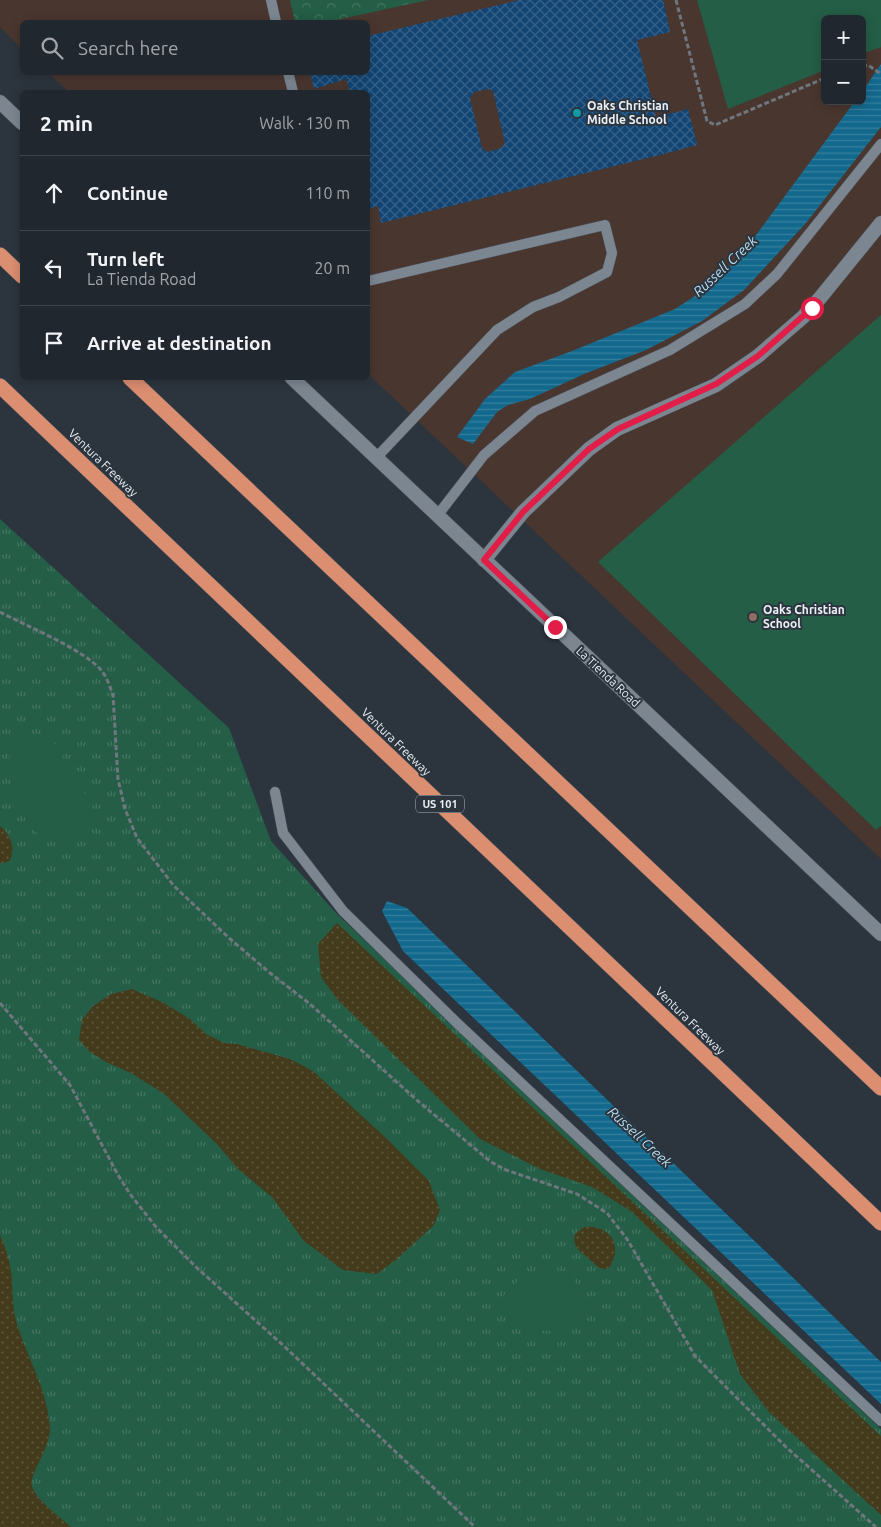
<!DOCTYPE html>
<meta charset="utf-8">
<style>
body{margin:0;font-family:Ubuntu,sans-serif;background:#2d333a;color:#f1f3f6}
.controls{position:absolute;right:15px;top:15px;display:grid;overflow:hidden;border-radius:8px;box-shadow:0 2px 12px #0003}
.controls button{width:45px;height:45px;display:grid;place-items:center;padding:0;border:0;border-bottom:1px solid #3e444a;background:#21272e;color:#f1f3f6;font:25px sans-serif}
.stop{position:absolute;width:15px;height:15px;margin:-11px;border:4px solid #e11d48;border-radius:50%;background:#fff}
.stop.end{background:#e11d48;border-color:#fff;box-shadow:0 1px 5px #0008}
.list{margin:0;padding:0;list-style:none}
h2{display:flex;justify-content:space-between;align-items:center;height:65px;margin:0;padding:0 20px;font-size:21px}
h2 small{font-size:16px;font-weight:400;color:#a2a5aa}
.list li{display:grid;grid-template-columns:32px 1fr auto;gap:15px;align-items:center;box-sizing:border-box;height:75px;padding:0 20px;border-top:1px solid #3e444a}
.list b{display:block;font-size:19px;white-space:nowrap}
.list p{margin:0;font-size:16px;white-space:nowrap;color:#a2a5aa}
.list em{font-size:16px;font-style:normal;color:#a2a5aa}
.icon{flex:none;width:28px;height:28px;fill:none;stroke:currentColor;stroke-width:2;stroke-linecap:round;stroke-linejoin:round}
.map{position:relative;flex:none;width:881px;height:1527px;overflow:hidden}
.search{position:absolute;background:#21272e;box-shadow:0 2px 12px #0003;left:20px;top:20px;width:350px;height:55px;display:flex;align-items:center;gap:12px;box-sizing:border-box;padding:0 18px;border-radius:8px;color:#a2a5aa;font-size:19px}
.panel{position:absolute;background:#21272e;box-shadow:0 2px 12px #0003;left:20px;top:90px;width:350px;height:290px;border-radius:8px}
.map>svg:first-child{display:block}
.industrial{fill:#49362f;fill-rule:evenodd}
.grass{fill:url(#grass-tufts)}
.sand{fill:url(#sand-dots)}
.park{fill:url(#park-crowns)}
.garden{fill:#245e46}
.water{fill:url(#water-rules)}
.building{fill:url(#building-cross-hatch);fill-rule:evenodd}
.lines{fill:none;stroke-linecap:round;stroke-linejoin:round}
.service-casing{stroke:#4c535b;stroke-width:11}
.minor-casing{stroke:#4c535b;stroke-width:15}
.tertiary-casing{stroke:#4c535b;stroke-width:15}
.motorway-casing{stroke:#4c535b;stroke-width:16}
.path{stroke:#6f767e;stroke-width:3;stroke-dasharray:5 2.5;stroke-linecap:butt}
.service{stroke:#7c8691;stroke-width:10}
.minor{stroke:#7c8691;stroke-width:14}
.tertiary{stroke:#7c8691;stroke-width:14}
.motorway{stroke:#dc8e70;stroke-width:15}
.route{stroke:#e11d48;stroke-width:6}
.culture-dot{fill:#0f9aa8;stroke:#2c343d;stroke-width:2}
.education-dot{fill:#8d6e63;stroke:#2c343d;stroke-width:2}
.labels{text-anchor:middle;stroke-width:4;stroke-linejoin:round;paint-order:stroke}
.shield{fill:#2c343d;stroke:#b1b8be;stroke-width:1}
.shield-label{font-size:11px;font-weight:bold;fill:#eaf0f6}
.poi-label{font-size:12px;font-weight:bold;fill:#eaf0f6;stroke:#2c343d;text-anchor:start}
.street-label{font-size:12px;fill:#eaf0f6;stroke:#2c343d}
.water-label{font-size:14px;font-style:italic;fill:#b8dff4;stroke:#2c343d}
</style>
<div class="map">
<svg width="881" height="1527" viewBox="0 0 881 1527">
<defs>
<pattern id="grass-tufts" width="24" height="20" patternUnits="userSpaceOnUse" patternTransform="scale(1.25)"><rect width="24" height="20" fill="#245e46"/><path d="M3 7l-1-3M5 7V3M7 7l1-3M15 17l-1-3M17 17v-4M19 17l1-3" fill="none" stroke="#447561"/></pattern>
<pattern id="sand-dots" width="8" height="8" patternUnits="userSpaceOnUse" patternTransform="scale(1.25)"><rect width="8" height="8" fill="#433b1b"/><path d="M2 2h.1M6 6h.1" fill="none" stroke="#5e583d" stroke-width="1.8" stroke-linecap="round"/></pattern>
<pattern id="park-crowns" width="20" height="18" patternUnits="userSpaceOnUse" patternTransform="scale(1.25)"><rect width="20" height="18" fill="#245e46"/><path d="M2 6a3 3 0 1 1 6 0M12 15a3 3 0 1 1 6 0" fill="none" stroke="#447561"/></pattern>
<pattern id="water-rules" width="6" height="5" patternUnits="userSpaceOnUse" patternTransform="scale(1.25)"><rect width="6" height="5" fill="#13698d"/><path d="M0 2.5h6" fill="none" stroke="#367f9e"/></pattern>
<pattern id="building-cross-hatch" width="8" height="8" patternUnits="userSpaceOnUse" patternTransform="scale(1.25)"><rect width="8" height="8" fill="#124573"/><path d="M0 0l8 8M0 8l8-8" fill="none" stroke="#356088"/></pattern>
</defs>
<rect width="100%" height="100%" fill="#2c343d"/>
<path class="industrial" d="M0 0H881V859L368 374V92H69L48 73 368 72V22H22V49L0 27ZM825 19H862V101H825Z"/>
<path class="grass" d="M0 519 229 728 271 841 337 914 881 1429V1527H0Z"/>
<path class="sand" d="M0 826C10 834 16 847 10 860L5 863H0Z
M337 923 881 1436V1515L769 1412 740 1374 712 1290 631 1211 592 1187 540 1169 480 1139 337 999 321 977 318 944Z
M132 989 162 1002 190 1019 206 1034 224 1043 237 1044 290 1059 313 1071 386 1138 429 1181 440 1210 434 1225 397 1259 377 1274 343 1270 304 1241 272 1197 238 1169 218 1145 163 1093 131 1073 106 1062 90 1052 79 1040 82 1020 93 1006 111 994Z
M584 1227C610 1225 624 1245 609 1268 599 1271 595 1264 588 1258 579 1250 572 1247 575 1234Z
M0 1235C5 1246 9 1259 11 1271 13 1286 12 1302 15 1317 25 1355 48 1388 50 1429 50 1448 29 1474 32 1486 35 1499 61 1518 71 1527H0Z"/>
<path class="park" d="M290 0H428L327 22H295Z"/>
<path class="garden" d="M697 0H881V47L862 54V19H825V70L728 109Z
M881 315V826L876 830 598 562Z
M27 736C65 737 59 755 73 779 81 795 96 797 93 817 92 824 90 830 86 835 74 849 45 842 34 830 27 823 23 812 19 803 6 778 0 751 27 736Z
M540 1269 566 1272C576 1280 581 1290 582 1302 589 1354 473 1327 506 1293 515 1283 526 1272 540 1269Z"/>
<path class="water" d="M881 64V127L806 223 744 290 702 321 646 350 584 374 530 399 508 405 497 412 473 444 457 437 485 399 515 372 572 351 675 309 709 287 742 254 855 101H862V92Z
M387 901 407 908 881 1362V1404L403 951 382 911Z"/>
<path class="building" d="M519 0H663L670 32 637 40 656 117 688 109 697 145 664 154 381 223 378 206 368 209V92H350L346 79 314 89 310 72H368V36ZM489 89 493 91 505 143 501 148 488 152 482 148 470 98 474 92Z"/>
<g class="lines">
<defs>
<path id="service" d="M271 0 276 22
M288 72 293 92
M368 281 605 225 612 253 607 272 559 297 533 307 497 330 376 458
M437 516 484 455 535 411 670 350 745 304 777 274 881 144
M275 792 283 833 343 911 457 1023 881 1421"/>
<path id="minor" d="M484 560 523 512 589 449 617 429 716 385 758 356 803 317 820 298 881 223"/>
<path id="tertiary" d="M0 102 22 123
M292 378 881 934"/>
<path id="motorway" d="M0 255 22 276
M130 378 881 1088
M0 386 881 1223"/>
</defs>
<use href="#service" class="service-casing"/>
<use href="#minor" class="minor-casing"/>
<use href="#tertiary" class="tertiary-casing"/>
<use href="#motorway" class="motorway-casing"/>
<path class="path" d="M676 0 707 121 715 125 825 78
M862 66 868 65 881 74
M0 612C26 626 83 649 101 670 107 677 110 687 113 695L118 779 125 809 137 838 174 886 229 938 270 973 310 1004 419 1102 491 1162 506 1170 577 1194 607 1213 627 1239 695 1356 786 1447 876 1527
M0 1003 70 1085 118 1175 130 1194 156 1227 196 1267 285 1347 475 1527"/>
<use href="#service" class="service"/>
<use href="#minor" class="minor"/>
<use href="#tertiary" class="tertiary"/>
<use href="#motorway" class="motorway"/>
</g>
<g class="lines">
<path class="route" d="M555 627 484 560 523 512 589 449 618 429 716 384 758 356 812 308"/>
</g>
<circle class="culture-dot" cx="577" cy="113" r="5"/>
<circle class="education-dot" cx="753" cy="617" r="5"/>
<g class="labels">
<rect class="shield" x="416" y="795.5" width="48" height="17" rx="4"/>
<g class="shield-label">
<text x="440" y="808">US 101</text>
</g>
<g class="poi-label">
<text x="587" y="110">Oaks Christian<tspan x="587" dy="14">Middle School</tspan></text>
<text x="763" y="614">Oaks Christian<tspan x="763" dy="14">School</tspan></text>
</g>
<g class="street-label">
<text transform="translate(103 463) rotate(44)" y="4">Ventura Freeway</text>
<text transform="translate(608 677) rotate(43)" y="4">La Tienda Road</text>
<text transform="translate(396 742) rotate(44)" y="4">Ventura Freeway</text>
<text transform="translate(690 1021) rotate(44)" y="4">Ventura Freeway</text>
</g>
<g class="water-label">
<text transform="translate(725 266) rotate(-43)" y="5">Russell Creek</text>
<text transform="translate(640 1137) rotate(43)" y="5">Russell Creek</text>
</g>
</g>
</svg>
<div class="controls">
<button>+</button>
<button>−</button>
</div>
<div class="stop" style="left:812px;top:308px"></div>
<div class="stop end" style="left:555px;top:627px"></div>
<div class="search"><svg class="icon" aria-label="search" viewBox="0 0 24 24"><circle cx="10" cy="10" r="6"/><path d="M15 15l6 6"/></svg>Search here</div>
<section class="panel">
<h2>2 min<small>Walk · 130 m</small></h2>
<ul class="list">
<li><svg class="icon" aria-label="ahead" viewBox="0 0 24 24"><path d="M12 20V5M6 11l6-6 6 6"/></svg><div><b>Continue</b></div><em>110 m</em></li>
<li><svg class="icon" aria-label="left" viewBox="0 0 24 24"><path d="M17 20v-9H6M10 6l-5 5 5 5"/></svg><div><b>Turn left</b><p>La Tienda Road</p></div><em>20 m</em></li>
<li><svg class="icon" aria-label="arrive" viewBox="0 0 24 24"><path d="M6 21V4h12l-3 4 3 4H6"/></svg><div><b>Arrive at destination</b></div></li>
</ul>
</section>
</div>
